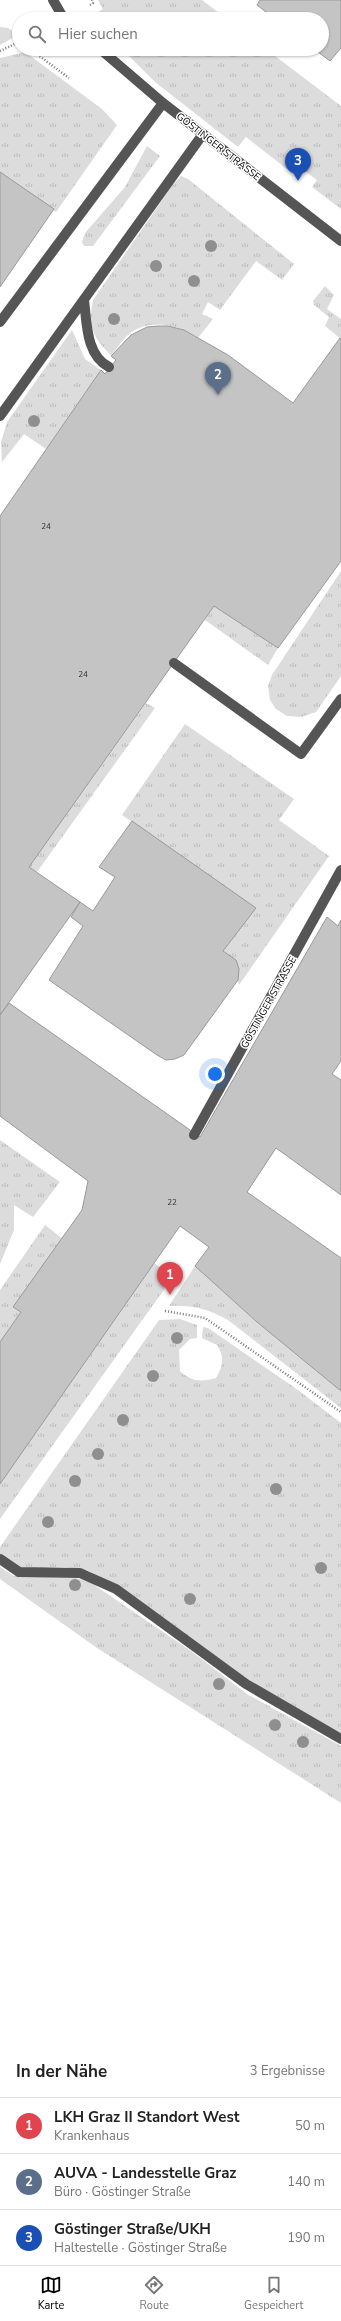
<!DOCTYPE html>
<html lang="de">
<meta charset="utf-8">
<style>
body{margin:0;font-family:"Nunito Sans",sans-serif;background:#f2f2f2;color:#222}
.you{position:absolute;left:215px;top:1074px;width:14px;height:14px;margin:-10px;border:3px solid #fff;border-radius:50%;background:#1a73e8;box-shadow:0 0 0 6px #1a73e833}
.badge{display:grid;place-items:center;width:26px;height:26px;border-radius:50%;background:#000;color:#fff;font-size:13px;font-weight:700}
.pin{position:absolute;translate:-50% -33px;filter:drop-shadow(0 1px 2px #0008)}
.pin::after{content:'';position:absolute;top:21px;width:14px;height:12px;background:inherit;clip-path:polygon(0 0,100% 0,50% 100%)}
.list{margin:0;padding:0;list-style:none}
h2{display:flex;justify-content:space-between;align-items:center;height:52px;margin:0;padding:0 16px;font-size:17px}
h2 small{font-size:13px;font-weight:400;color:#767676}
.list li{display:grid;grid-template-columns:26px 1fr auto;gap:12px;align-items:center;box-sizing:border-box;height:56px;padding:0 16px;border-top:1px solid #e0e0e0}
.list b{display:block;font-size:15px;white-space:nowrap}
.list p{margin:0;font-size:13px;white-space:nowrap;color:#767676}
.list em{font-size:13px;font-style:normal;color:#767676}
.icon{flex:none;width:22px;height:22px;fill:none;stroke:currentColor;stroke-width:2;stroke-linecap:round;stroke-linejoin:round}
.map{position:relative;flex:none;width:341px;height:2045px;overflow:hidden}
.search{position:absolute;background:#fff;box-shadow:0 1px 3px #0004;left:12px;right:12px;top:12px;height:44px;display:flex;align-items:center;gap:10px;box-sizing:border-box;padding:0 14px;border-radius:22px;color:#767676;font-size:15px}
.sheet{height:220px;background:#fff}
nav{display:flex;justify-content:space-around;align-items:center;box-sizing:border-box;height:56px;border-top:1px solid #e0e0e0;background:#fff;font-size:11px;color:#767676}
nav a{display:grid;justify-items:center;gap:2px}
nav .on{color:#000}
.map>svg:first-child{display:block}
.grass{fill:url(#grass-tufts)}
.building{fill:#c4c4c4;stroke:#999}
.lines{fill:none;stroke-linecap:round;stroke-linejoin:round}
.path{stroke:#777;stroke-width:2.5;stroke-dasharray:1 2;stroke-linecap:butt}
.minor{stroke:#555;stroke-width:10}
.tree{fill:#8f8f8f}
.labels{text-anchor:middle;stroke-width:3;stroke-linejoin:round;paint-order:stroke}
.number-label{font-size:8px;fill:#313131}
.street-label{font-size:10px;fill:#000;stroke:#fff}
</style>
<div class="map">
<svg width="341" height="2045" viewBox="0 0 341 2045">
<defs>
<pattern id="grass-tufts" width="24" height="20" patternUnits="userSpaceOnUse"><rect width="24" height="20" fill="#dcdcdc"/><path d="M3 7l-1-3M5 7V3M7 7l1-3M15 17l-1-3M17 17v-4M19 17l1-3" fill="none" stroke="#bbb"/></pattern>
</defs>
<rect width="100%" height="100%" fill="#fff"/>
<path class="grass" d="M98 0H202L227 19H97L95 14 103 9Z
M0 27 8 28 18 35 0 45Z
M122 49H266L341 106V209L312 187 317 180 298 166 292 173 246 137 238 147 155 82Z
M25 52 102 109 117 125 56 212 0 172V58Z
M147 146 160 156 93 246H84L82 242 85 233 125 187Z
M181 176 188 179 294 264 282 280 256 261 220 310 208 302 202 314 213 319 198 338C179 324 149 318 129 334 122 340 117 349 111 355 92 338 88 325 93 300L174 183Z
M325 286 334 295 327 309 341 319V339L325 326 329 317 314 305 313 301Z
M72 330 85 359 101 370 46 449 24 434 2 462 1 442 7 422Z
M341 571V676L316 712 301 717 287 716 276 709 270 700 268 686 272 675Z
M214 606 278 648 268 665 205 620Z
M146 703 155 708 37 872 29 867Z
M185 724 294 799 279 820 329 856 239 985C233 965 245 966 223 951L256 908 122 815Z
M0 1140 60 1182 33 1217 14 1205V1230L0 1264Z
M45 1225 63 1239 13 1307 21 1312 0 1342V1290Z
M154 1263 173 1277 0 1519V1484Z
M195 1266 257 1322 341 1391V1408L228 1320C208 1309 192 1305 169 1306Z
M180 1319 197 1325V1338L190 1339 179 1350 180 1371C192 1382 201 1382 216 1378 223 1366 225 1357 217 1345L202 1338 203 1327 208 1328 298 1390 341 1423V1733L306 1716 245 1680 120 1587 87 1570 64 1567 20 1569 0 1554V1547L159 1320Z
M0 1567 14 1576 76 1578 90 1582 191 1651 247 1694 341 1746V1803L97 1648 0 1579Z"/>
<path class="building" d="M260 0H341V48L330 61 314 49H322V19H275L257 5Z
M0 172 54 209 0 287Z
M158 326H168L184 330 228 355 293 403 340 338 341 339V561L278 648 214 606 29 867 80 902 0 1015V516L101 370 105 374 116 360 111 356 131 335 147 327Z
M132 821 256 908 223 951 236 960 239 969 238 980 184 1055 175 1059 166 1060 157 1055 49 980 83 926 71 917 80 902 93 911 115 877 99 867Z
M327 917 338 926 341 920V1061L332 1074 341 1080V1195L276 1148 247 1192 341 1258V1391L257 1322 195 1266 209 1247 180 1226 0 1484V1342L21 1312 13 1307 82 1210 88 1181 0 1116V1015L9 1003 200 1137Z"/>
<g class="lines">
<path class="path" d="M90 5 93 3 92 0
M30 49 69 78
M0 51 19 42
M165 1311 205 1318 341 1412"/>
<path class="minor" d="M53 0 64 19
M100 49 163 103 341 241
M84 300C87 324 86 355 109 367
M0 322 163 103
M0 416 203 134
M174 663 301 754 341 699
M194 1135 341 870
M0 1559 19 1572 80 1573 116 1589 246 1684 341 1739"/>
</g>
<g class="tree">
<circle cx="211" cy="246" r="6"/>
<circle cx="156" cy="266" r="6"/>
<circle cx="194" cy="281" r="6"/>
<circle cx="114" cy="319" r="6"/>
<circle cx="34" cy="421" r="6"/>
<circle cx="177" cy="1338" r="6"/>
<circle cx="153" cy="1376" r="6"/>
<circle cx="123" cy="1420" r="6"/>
<circle cx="98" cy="1454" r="6"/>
<circle cx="75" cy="1481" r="6"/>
<circle cx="276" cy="1489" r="6"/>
<circle cx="48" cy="1522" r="6"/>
<circle cx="321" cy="1568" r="6"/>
<circle cx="75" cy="1585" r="6"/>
<circle cx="190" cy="1599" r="6"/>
<circle cx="219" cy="1684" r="6"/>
<circle cx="275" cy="1725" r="6"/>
<circle cx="303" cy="1742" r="6"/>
</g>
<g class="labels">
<g class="number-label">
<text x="46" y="529">24</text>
<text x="83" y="677">24</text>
<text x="172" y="1205">22</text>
</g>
<g class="street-label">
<text transform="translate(219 146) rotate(38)" y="4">GÖSTINGER STRASSE</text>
<text transform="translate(268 1002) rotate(-61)" y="4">GÖSTINGER STRASSE</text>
</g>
</g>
</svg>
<div class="you"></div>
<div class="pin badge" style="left:170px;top:1295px;background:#e0444e">1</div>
<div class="pin badge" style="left:218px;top:395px;background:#5c6f8a">2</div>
<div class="pin badge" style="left:298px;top:181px;background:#1a4fb4">3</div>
<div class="search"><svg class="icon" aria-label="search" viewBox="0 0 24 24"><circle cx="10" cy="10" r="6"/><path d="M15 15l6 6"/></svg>Hier suchen</div>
</div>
<section class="sheet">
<h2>In der Nähe<small>3 Ergebnisse</small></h2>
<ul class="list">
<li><span class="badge" style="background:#e0444e">1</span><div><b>LKH Graz II Standort West</b><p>Krankenhaus</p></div><em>50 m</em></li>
<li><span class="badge" style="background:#5c6f8a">2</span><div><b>AUVA - Landesstelle Graz</b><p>Büro · Göstinger Straße</p></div><em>140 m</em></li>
<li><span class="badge" style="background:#1a4fb4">3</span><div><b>Göstinger Straße/UKH</b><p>Haltestelle · Göstinger Straße</p></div><em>190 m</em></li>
</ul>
</section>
<nav>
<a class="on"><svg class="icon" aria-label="map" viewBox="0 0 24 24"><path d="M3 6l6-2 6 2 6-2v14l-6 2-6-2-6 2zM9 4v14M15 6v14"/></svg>Karte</a>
<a><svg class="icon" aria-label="directions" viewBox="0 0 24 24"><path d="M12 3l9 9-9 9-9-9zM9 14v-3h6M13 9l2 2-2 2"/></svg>Route</a>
<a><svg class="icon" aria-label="saved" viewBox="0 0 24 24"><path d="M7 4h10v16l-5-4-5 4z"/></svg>Gespeichert</a>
</nav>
